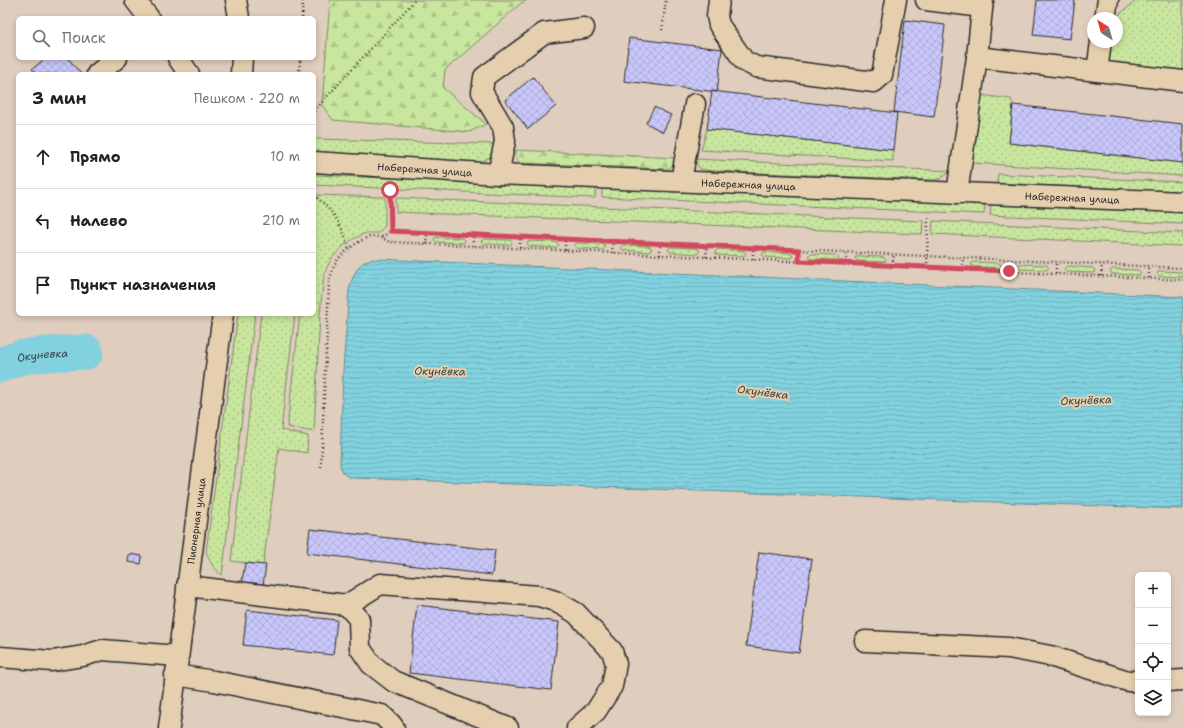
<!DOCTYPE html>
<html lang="ru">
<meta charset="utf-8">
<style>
body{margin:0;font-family:"Shantell Sans",sans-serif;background:#f2f2f2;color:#222}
.controls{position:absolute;right:12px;bottom:12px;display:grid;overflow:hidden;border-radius:6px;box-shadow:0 2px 6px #0003}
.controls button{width:36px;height:36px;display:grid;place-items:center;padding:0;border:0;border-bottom:1px solid #e0e0e0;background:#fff;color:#222;font:20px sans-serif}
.compass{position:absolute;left:1087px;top:12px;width:36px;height:36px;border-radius:50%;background:#fff;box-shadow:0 2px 6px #0003;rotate:323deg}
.stop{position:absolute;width:12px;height:12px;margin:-9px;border:3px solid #d1495b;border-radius:50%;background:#fff}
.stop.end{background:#d1495b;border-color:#fff;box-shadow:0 1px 4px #0008}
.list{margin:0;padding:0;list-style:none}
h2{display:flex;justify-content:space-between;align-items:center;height:52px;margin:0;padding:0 16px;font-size:17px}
h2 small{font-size:13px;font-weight:400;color:#767676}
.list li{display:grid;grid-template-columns:26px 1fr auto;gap:12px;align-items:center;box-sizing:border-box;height:64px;padding:0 16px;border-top:1px solid #e0e0e0}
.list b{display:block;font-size:15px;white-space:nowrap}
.list em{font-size:13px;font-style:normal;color:#767676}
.icon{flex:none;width:22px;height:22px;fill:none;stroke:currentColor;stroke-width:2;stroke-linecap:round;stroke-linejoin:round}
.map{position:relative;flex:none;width:1183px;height:728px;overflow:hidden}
.search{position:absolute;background:#fff;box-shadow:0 2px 6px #0003;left:16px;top:16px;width:300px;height:44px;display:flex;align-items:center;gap:10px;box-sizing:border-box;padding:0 14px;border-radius:6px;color:#767676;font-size:15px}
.panel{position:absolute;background:#fff;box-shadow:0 2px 6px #0003;left:16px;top:72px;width:300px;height:244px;border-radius:6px}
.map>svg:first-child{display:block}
.green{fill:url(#green-dots);stroke:#7a8864}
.forest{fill:url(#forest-firs);stroke:#7a8864}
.water{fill:url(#water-rules);stroke:#5f8f97}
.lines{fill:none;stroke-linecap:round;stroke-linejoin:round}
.river{stroke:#82d1df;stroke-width:35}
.building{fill:url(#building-cross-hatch);stroke:#2b2b2b}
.minor-casing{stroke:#2b2b2b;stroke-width:23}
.path{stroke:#2b2b2b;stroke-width:2.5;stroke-dasharray:1 3;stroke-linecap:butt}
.minor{stroke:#e5cfae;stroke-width:20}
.route{stroke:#d1495b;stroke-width:5}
.labels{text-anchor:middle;stroke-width:4;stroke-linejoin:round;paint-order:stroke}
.street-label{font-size:10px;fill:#2b2b2b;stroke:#e5cfae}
.water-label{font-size:11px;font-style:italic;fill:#384446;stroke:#e5cfae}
</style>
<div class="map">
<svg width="1183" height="728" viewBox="0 0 1183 728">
<defs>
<pattern id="green-dots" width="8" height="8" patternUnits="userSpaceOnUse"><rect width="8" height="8" fill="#c8e69e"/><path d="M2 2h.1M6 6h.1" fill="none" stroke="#acc588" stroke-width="1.8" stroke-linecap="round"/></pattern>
<pattern id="forest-firs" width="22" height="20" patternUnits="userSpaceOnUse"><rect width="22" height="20" fill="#c8e69e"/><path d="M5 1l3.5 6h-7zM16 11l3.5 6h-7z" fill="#acc588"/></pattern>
<pattern id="water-rules" width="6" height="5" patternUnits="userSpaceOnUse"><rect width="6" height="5" fill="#82d1df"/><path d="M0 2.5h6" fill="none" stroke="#70b4c0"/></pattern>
<pattern id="building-cross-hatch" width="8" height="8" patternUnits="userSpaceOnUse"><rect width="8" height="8" fill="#c9c7fa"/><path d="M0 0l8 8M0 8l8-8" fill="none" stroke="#adabd6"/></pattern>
</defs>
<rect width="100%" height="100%" fill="#dfcdbd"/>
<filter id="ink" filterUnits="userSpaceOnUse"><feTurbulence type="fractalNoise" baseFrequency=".025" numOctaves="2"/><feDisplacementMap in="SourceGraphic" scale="8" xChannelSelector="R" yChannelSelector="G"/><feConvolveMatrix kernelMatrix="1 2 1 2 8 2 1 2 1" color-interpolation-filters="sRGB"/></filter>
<g filter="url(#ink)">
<path class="green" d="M1137 0H1183V70L1112 62 1106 60 1108 42H1117V18H1115Z
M980 95 1011 99 1013 105 1009 143 1183 163V176L972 163Z
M707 129 893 150V161L701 150Z
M314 139H316L495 144C495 155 489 159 479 162L314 153Z
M694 159 951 171 940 179 931 180 713 171 700 169Z
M998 174 1183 182V192L997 183Z
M314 175 596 187 595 198 314 185Z
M602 188 985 204 984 214 602 197Z
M314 195 385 197V226L378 233H366L355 238 343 246 331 259 324 274 320 314 314 432 287 427 300 314H314Z
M396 198 923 221 922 234 396 212Z
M991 204 1183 212V224L990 215Z
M933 221 1183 233V246L932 234Z
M437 237 462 238 465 241 463 243 436 242 434 239Z
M484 239 510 240 512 243 510 245 483 244 481 241Z
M530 241 556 242 559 245 556 248 529 246 527 243Z
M577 243 603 244 605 247 603 250 576 248 574 245Z
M624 245 649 246 652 249 649 252 623 250 621 247Z
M671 247 697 248 700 251 697 254 670 252 668 249Z
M718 249 744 251 746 254 744 256 717 255 715 252Z
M764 252 790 253 793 256 790 258 764 257 762 254Z
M810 254 836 255 839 258 836 260 810 259 808 256Z
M858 256 883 257 886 260 884 262 857 261 855 258Z
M974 262 999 263 1002 266 1000 268 973 267 971 264Z
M1020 264 1046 265 1049 268 1046 270 1019 269 1017 266Z
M1067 266 1093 268 1095 271 1093 273 1066 272 1064 269Z
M1113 269 1138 270 1141 273 1139 275 1112 274 1110 271Z
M1159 271 1183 272V277L1159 276 1157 273Z
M238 314H255L222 575C214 570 210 561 206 552Z
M261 314H295L281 430 308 436 307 453 279 448 263 565 231 561Z"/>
<path class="forest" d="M330 0H527L520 4 445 70 443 88 486 124 469 132 333 120 322 105Z
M516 150 676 158 672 166 668 169 520 163 516 158Z"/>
<path class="water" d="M378 259 1183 297V509L354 478C344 476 343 474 340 465L343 370 349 290C352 279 356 265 368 260 371 259 375 259 378 259Z"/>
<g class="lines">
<path class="river" id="s1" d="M0 365 22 357 46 354 86 352"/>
</g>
<path class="building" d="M1037 0H1075L1070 39 1033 35Z
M905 20 945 25 934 117 894 112Z
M629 38 722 49 717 92 624 81Z
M46 58H68L81 74H37L32 69Z
M533 77 556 106 528 129 505 100Z
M712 91 897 113 893 150 707 129Z
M1013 105 1183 124V163L1009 143Z
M654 107 671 115 663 132 646 123Z
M310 529 495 550 492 575 307 553Z
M759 552 812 559 799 653 746 646Z
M129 554 142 556 141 564 128 562Z
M245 563 266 565 263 585 242 582Z
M417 605 559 622 551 690 409 673Z
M247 610 337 620 333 655 243 645Z"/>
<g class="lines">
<defs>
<g id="minor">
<path d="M135 0 149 18"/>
<path d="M236 0 239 18"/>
<path d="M719 0 717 16 719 25 744 61 756 67 874 82 882 75 896 0"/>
<path d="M926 0 982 7"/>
<path d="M1105 18 1108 0"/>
<path d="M977 57 1183 81"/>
<path d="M178 58 189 74"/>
<path d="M1097 71 1101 42"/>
<path d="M97 74 117 58"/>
<path d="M241 74 242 58"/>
<path id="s2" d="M314 162 498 174 1183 202"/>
<path d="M498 174 505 141 503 127 482 92 484 77 544 33 584 28"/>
<path d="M681 181 695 104"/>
<path d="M957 193 977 57 983 0"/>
<path d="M187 586 347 605 380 584 539 596 555 601 576 613 612 651 616 664 612 686 596 711 577 728"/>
<path d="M347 605 359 619 360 648 371 664 393 681 508 728"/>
<path d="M865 641 1009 648 1050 656 1128 681H1138"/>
<path d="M0 657 52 661 83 656 102 650 178 656"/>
<path d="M175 675 214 681 382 715 391 724 394 728"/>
<path d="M1168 681 1183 680"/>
<path id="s3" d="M169 728 223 314"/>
</g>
</defs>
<use href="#minor" class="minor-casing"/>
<path class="path" d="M302 18 303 0
M662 30 666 0
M299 74 300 58
M314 111 415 0
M390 190 391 231
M314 195C334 212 342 224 349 249
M382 237 391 231 1183 268
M426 244 427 233
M473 246V235
M520 248V237
M565 250V239
M612 253 613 242
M660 255V244
M706 257 707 246
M753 259V248
M799 261V250
M846 263 847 253
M892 265 894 255
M927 267 928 217
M962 269 963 258
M1009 271 1010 260
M1056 273V262
M1101 276 1102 264
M1149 278V267
M321 467 329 282C331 276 332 270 335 264 339 255 359 240 369 237 376 235 383 238 389 242L1183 280"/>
<use href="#minor" class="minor"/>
</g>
</g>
<g class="lines" filter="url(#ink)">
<path class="route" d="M390 190 391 231 799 250V261L1009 271"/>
</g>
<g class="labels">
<g class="street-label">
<text dy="4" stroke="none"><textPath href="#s2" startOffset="111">Набережная улица</textPath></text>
<text dy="4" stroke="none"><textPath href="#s2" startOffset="435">Набережная улица</textPath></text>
<text dy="4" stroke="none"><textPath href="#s2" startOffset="759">Набережная улица</textPath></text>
<text dy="4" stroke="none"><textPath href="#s3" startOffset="209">Пионерная улица</textPath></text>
</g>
<g class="water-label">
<text dy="4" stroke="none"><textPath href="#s1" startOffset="44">Окуневка</textPath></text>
<text transform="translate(440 371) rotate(1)" y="4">Окунёвка</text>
<text transform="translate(763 392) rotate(7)" y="4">Окунёвка</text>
<text transform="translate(1086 400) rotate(-2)" y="4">Окунёвка</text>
</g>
</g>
</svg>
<div class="controls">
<button>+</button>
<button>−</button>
<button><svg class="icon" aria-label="locate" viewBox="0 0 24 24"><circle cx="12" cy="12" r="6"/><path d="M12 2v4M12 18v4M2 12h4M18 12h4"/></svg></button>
<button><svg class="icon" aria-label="layers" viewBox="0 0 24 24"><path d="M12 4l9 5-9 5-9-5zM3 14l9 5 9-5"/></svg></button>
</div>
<svg class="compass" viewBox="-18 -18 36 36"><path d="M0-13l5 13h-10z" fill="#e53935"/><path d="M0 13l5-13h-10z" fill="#767676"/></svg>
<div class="stop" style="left:390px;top:190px"></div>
<div class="stop end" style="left:1009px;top:271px"></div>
<div class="search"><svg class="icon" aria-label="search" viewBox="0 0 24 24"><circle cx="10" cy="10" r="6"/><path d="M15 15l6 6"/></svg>Поиск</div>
<section class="panel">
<h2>3 мин<small>Пешком · 220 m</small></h2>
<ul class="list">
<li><svg class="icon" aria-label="ahead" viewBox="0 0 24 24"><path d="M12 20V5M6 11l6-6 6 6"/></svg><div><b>Прямо</b></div><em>10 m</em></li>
<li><svg class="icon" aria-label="left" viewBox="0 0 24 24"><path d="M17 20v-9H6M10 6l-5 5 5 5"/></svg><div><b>Налево</b></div><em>210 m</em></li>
<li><svg class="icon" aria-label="arrive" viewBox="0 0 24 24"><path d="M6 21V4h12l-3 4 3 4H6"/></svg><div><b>Пункт назначения</b></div></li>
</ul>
</section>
</div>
